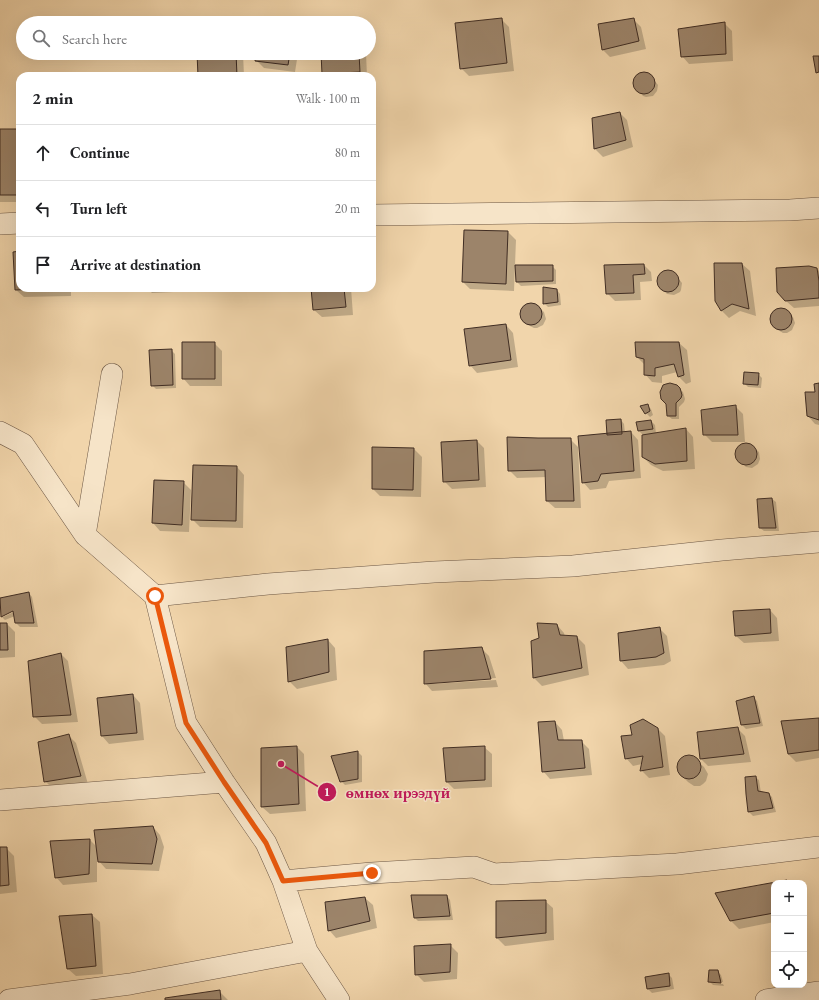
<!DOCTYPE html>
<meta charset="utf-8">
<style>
body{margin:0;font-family:"EB Garamond",serif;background:#f6f6f6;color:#202124}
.controls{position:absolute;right:12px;bottom:12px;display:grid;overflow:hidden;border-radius:8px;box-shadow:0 4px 16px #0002}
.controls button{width:36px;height:36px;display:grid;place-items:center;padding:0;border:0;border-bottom:1px solid #e0e0e0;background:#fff;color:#202124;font:20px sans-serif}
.stop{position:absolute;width:12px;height:12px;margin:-9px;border:3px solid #ea580c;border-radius:50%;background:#fff}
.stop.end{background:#ea580c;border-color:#fff;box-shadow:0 1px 4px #0008}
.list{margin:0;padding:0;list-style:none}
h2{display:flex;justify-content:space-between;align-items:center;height:52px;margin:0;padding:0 16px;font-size:17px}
h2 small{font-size:13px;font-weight:400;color:#757577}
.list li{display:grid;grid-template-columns:26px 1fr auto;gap:12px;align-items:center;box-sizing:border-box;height:56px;padding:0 16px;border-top:1px solid #e0e0e0}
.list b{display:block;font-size:15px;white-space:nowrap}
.list em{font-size:13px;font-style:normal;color:#757577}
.icon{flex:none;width:22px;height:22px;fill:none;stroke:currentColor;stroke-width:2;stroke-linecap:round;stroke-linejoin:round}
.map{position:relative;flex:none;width:819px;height:1000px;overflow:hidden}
.search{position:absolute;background:#fff;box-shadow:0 4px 16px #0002;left:16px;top:16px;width:360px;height:44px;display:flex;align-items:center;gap:10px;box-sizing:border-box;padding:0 14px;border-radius:22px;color:#757577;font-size:15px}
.panel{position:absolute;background:#fff;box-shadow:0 4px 16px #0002;left:16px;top:72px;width:360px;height:220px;border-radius:12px}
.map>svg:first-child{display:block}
.shadow{fill:#0003;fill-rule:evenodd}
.building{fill:#9c846a;stroke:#402d23}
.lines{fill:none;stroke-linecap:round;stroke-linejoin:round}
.minor-casing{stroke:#6c5745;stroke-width:22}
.minor{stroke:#f6e4c8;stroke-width:21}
.route{stroke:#ea580c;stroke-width:5}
.leader{fill:none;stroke:#c2185b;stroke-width:1.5}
.callout-dot{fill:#c2185b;stroke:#f6e4c8;stroke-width:1.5}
.mark-label{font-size:12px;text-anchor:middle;font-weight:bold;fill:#fff}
.callout-label{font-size:16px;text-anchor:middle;font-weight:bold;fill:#c2185b;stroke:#f6e4c8;stroke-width:3;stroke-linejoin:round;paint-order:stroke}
</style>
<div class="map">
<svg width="819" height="1000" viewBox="0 0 819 1000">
<rect width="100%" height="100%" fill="#f1d5ab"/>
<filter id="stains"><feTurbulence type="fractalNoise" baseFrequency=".005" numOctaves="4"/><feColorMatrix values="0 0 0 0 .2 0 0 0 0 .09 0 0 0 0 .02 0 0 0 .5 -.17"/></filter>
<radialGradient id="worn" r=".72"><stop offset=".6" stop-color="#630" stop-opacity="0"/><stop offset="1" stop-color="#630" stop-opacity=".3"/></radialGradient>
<path class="shadow" d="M501 19 509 27 514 71 469 76 461 68Z
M633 19 641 27 646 49 610 57 603 50Z
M724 23 732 31 733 61 689 64 682 56Z
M198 53H243L244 76H199Z
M257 53H298L295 72 264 68 256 60Z
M322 53H366L367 76H326L323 74Z
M643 73 650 75 658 85 657 91 653 96 646 97 643 96 635 87 634 85 635 78 637 76Z
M620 113 627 120 633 147 603 157 595 149 593 119Z
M0 130H20V202H0Z
M508 232 516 240 514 291 470 289 463 282Z
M20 252V288H71V296L24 297 16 290Z
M742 264 750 271 756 316 740 311 729 318 722 311 716 301Z
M644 265 651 272 652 281 640 282 641 300 615 301 607 293Z
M516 266H552L556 270V284L521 286 517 282Z
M817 269 819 271V306L794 308 786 301Z
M664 272H671L674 273 682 283 681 290 680 292 674 295 667 294 665 292 660 288 658 282 659 276Z
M147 288H196V291L152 293Z
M312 288H351L353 315 322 317 314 310Z
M557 290 560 294 561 305 548 307 544 303Z
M531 304 537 306 544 312 546 319 543 325 537 328H534L528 325 524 321 521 315 522 312 525 307Z
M780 309 786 310 793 317 795 323 792 330 787 333H783L778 330 774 326 771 320 772 314 774 311Z
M506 325 513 333 518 367 477 373 470 365Z
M214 343 222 351V386H190L183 378Z
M679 343 687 350 691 382 686 384 678 376 677 372 662 376V383L652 382 645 374 644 364 637 357Z
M171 350 175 354 176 388 156 389 152 385Z
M758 374 762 378 761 388 748 387 744 383Z
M819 384V425L815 424 808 416Z
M676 386 683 392 685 399 684 402 679 407V419H672L668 416 666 403Z
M647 405 651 409 653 415 650 417 646 413Z
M735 406 743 414 745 442H712L704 434Z
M621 420 624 424 625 433 631 432 638 440 641 478 609 481 606 488 590 490 583 482 608 434Z
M651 421 655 425 656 434 686 429 693 437 695 469 663 471 651 465 643 457V434H642L639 431Z
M570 439 578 447 581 508H555L547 501V477L517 478 509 470Z
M477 441 484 448 486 487 452 489 444 481Z
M742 444H749L759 452 760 459 758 464 752 468 746 467 737 458V452L740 446Z
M373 448 414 449 422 457 421 497 380 496 373 489Z
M237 467 244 475 243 528 200 527 192 519Z
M155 481 183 482 191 490 189 532 160 531 153 523Z
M772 499 776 502 779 531H764L760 528Z
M29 593 32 597 38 627H20L16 623 15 616 5 620 2 617 0 599ZM18 608V610L3 617V615Z
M770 610 777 618 779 641 744 643 736 636Z
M0 624H7L15 632V657L0 658Z
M557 625 564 633 565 637H577L585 645 589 675 542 686 534 678 532 642 540 639Z
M659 628 667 636 671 661 664 665 628 669 621 661 619 634Z
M328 640 335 648 337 680 297 689 289 681Z
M481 648 489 656 496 678 431 682V684L496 680 498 687 432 691 425 683Z
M61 654 68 661 78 722 42 724 34 716Z
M133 695 140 703 144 740 109 744 102 736 98 699Z
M754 698 757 701 763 726 746 729 742 725 737 701Z
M819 719V758L796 762 788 754Z
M555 722 562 730 564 741H581L589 749 592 775 550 779 543 771Z
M737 728 745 736 751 762 708 766 701 759Z
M658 729 665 736 670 775 649 778 641 770 642 764 633 766 626 758 633 736Z
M68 735 76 743 88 784 53 789 45 781Z
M297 747 304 754 306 811 270 814 262 807Z
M484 747 492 754V787L454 789 447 782Z
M358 752 362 756V782L345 785 341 781 333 757Z
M686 757H693L704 767 708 774 706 781 703 784 700 786H694L688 782 680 774 678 770 679 763 680 761Z
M755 777 759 780 761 793 769 794 772 797 776 812 753 816 749 812 747 794Z
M153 827 160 835 164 847 159 871 106 869 97 859V882L63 885 56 877 90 840 97 847Z
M0 848H6L14 856 17 892 0 894Z
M774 883V922L739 929 731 921Z
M447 896 450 900 453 920 418 921 415 918Z
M365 898 373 905 377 928 336 938 329 930Z
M545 901 553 908 554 940 505 946 497 938V902Z
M92 915 100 922 103 974 76 976 68 969Z
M450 945 458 953 457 979 424 982 416 974Z
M717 971 721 975 723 982 712 981V983L723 984 724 986 713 985 709 981Z
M668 974 672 978 674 989 652 993 648 989 647 977Z
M219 991 228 1000H166Z"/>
<path class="building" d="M502 18 507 63 460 69 455 23Z
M634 18 639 41 602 50 598 24Z
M725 22 726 54 681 57 678 29Z
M197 53H236L237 76H198Z
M256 53H290L288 65 255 61Z
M321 53H359L360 72 322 74Z
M813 56H819V72L816 73Z
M633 83a11 11 0 1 1 22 0a11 11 0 1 1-22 0Z
M620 112 626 140 594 149 592 118Z
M0 129H20V195H0Z
M464 230 508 231 506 284 462 282Z
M20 251V288H64L15 290 13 252Z
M714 263H742L749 309 732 304 721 311 715 301Z
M644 264 645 274 633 275 634 293 606 294 604 265Z
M515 265H553V281L516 282Z
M809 266 817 268 819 281V298L785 301 777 292 776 268Z
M657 281a11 11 0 1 1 22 0a11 11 0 1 1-22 0Z
M543 287 557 289 558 302 543 304Z
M311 288H344L346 307 313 310Z
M520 314a11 11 0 1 1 22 0a11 11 0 1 1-22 0Z
M770 319a11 11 0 1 1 22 0a11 11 0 1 1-22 0Z
M506 324 511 360 469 366 464 329Z
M182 342H215V379H182Z
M635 342H679L684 375 678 377 674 364 655 368V376L644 375V359L636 357Z
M172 349 173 385 151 386 149 350Z
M744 372 759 373 758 385 743 384Z
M670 383 677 385 680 388 682 395 681 398 676 403V416H667L666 404 661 399 660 392 663 385 666 384Z
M819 383V420L807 416 805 392H815L814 384Z
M648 404 650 411 645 414 640 406Z
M736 405 738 435H703L701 410Z
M621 419 622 434 607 435 606 420Z
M651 420 653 429 638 431 636 422Z
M686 428 687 461 655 464 642 457V435Z
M631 431 634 471 601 474 598 481 582 483 578 436Z
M507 437 538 438H571L574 501H546L545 470 508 471Z
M477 440 479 480 443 482 441 442Z
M735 454a11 11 0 1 1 22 0a11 11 0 1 1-22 0Z
M372 447 414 448 413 490 372 489Z
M193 465 237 466 236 521 191 520Z
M154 480 184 481 182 525 152 523Z
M772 498 776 528H759L757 499Z
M29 592 34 623H15L13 611 1 617 0 598Z
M770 609 771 633 735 636 733 611Z
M0 623H7L8 650H0Z
M537 623 557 624 560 635 577 636 582 668 533 678 531 641 539 638Z
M660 627 664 653 656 657 620 661 618 633Z
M328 639 329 672 288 682 286 647Z
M482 647 491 679 424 684V651Z
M61 653 71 715 33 717 28 661Z
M133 694 137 733 101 736 97 698Z
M754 696 760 723 741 725 736 701Z
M819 718V750L788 754 781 721Z
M643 719 658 728 663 767 640 771 643 756 625 759 621 736 632 735 630 725Z
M555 721 558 740H582L585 768 542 772 538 722Z
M738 727 744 754 700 759 697 732Z
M69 734 81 776 44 782 38 742Z
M297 746 299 804 261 807V748Z
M485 746V780L446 782 443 748Z
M358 751V779L340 782 331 756Z
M677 767a12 12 0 1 1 24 0a12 12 0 1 1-24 0Z
M756 776 758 791 769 793 773 808 748 812 746 794 745 777Z
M153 826 157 839 152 864 98 862 94 830Z
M90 839 89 874 55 878 50 841Z
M0 847H7L9 885 0 886Z
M787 880V883H774V913L730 921 715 893Z
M411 895H447L450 916 414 918Z
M365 897 370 921 328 931 325 902Z
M546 900V933L496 938V901Z
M92 914 96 966 67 969 59 916Z
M451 944 450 972 415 975 414 946Z
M709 970H718L721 983 708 982Z
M669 973 670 986 647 989 645 977Z
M220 990 221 1000H165V998Z"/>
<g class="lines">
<defs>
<path id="minor" d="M372 215 790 210 819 208
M0 224 20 223
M0 432 23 444 85 535 155 596 186 723 224 782 266 843 283 881 307 951 339 1000
M85 535 112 374
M155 596 268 584 434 572 573 566 722 550 819 542
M0 800 224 782
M283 881 372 873 474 867 494 874 677 864 819 847
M9 1000 130 984 307 951
M766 1000 819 992"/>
</defs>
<use href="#minor" class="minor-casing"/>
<use href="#minor" class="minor"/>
</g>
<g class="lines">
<path class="route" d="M155 596 186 723 224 782 266 843 283 881 372 873"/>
</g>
<path class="leader" d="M281 764L327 792"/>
<g class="callout-dot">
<circle cx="281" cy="764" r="4"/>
<circle cx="327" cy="792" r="10"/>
</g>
<g class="mark-label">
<text x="327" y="796">1</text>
</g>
<g class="callout-label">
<text x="398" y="798">өмнөх ирээдүй</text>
</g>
<rect width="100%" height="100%" filter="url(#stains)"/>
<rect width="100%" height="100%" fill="url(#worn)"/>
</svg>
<div class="controls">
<button>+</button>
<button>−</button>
<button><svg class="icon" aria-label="locate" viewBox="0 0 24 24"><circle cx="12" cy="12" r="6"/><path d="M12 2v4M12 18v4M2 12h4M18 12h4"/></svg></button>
</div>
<div class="stop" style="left:155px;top:596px"></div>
<div class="stop end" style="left:372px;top:873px"></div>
<div class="search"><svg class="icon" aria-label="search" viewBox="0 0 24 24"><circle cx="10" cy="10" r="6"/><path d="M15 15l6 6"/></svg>Search here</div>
<section class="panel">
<h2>2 min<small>Walk · 100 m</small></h2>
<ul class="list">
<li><svg class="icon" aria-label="ahead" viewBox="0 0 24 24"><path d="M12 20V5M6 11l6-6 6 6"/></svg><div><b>Continue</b></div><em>80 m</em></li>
<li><svg class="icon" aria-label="left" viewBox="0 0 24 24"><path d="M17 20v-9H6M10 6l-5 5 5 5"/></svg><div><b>Turn left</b></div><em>20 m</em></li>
<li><svg class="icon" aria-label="arrive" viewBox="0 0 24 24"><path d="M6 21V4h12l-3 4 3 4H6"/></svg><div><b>Arrive at destination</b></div></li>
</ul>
</section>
</div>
